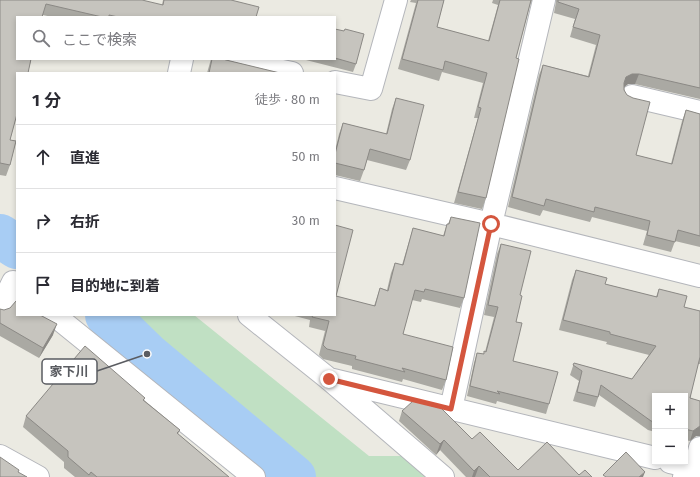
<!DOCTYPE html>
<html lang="ja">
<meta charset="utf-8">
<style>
body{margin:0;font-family:"Fira Sans","Noto Sans JP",sans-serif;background:#f2f2f3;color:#2b2b33}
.controls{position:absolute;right:12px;bottom:12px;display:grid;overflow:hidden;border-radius:0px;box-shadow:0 2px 6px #0003}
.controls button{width:36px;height:36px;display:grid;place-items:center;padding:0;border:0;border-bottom:1px solid #e1e1e2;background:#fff;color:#2b2b33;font:20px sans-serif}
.stop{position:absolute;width:12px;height:12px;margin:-9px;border:3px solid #d4563e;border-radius:50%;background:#fff}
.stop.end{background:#d4563e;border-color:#fff;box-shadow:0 1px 4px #0008}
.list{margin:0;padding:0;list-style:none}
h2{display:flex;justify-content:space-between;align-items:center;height:52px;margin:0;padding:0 16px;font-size:17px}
h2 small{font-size:13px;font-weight:400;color:#7c7c81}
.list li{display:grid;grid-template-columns:26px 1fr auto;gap:12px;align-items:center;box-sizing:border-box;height:64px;padding:0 16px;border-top:1px solid #e1e1e2}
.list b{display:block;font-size:15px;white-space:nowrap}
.list em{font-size:13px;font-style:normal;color:#7c7c81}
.icon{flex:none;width:22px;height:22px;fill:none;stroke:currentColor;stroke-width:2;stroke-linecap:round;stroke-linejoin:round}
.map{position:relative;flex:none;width:700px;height:477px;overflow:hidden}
.search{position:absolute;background:#fff;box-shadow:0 2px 6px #0003;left:16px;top:16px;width:320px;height:44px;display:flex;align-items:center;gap:10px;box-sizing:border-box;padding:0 14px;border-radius:0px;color:#7c7c81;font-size:15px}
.panel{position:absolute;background:#fff;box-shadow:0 2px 6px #0003;left:16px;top:72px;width:320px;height:244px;border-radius:0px}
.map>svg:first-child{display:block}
.green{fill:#c0e0c3}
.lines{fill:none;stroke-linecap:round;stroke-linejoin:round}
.river{stroke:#a8cdf4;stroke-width:44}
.minor-casing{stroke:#b4b6bb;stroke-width:24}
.minor{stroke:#fff;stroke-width:22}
.wall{fill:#aaa9a3}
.shaded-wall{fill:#8b8985}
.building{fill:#c6c4be;stroke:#8b8985}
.route{stroke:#d4563e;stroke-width:5}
.leader{fill:none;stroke:#5a5c61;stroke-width:1.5}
.callout-dot{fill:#5a5c61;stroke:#fff;stroke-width:1.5}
.callout{fill:#fff;stroke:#5a5c61;stroke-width:1.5}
.callout-label{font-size:13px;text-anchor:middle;font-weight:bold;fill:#5a5c61}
</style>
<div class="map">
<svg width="700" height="477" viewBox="0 0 700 477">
<rect width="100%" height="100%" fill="#ebeae2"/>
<path class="green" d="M118 315H194L369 456H402L425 477H310Z"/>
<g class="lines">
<path class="river" d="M0 236 17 247
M107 315 147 354 294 477"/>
<defs>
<path id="minor" d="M224 59 292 73
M179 73 182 59
M335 82 371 89 396 0
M632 96 700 112
M335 188 491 224 700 276
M0 308 13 282
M54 315 254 477
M249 315 329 379 443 477
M329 379 655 458
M451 409 491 224 544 0
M0 456 38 477
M670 462 700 469
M684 477 695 468 700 448"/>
</defs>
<use href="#minor" class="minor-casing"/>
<use href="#minor" class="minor"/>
</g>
<path class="wall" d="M0 0 162 5 163 0H231L256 17H52L43 15 10 140V165L6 176 0 175Z
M411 0H444L437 27 488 41 498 5 492 3 493 0H532L530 5 516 58 486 198 482 209 454 203 478 118H474L483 83 442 72 439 81 398 69 416 3 410 2Z
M556 0H700V99L635 84H628L624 87 636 155 671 164 682 121 686 110 700 114V247L675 241 671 252 643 245 647 231 592 217 590 222 543 210 540 216 508 207 539 75 543 65 588 76 596 45 570 37 575 19 554 13 556 2Z
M335 29 356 64 353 72 302 59H335Z
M211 59H223L226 60 280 73H207Z
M396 98 410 160 406 170 367 160 364 170 360 181 335 175V151L339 134 343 123 386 134 392 109Z
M451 217 464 298 460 308 422 299 421 302 412 300 403 334 446 380 442 390 403 379 402 382 352 369V366L323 359 319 355 325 331 309 327 310 320 291 315H335L336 296 374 306 380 288 387 290 391 273 395 263 402 265 410 238 413 228 443 236 447 224H448Z
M501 244 520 295 516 322 513 361 549 404 546 414 497 401 496 404 467 396 474 363 477 353 483 354 485 352 494 317 484 315 497 254Z
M576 270 605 284 656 297 659 289 684 307 700 311V364H698L690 398 700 401V436H696L690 441 685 440V396H655V432L648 430 599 395 595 407 573 401 579 381 570 375 574 363 632 379 649 355 606 344 607 342 559 330 572 280Z
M0 309 53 335 39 358 0 336Z
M145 398 144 400 180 430 178 434 229 477H75L64 468V462L23 427 26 416Z
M402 411 472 439 518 470 579 475 592 477H466L440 450 436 455 399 421Z"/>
<path class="shaded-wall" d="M632 74H639L635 84H628L623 88 624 83 626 77Z
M57 324 53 335 39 358 43 348Z
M700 426V436H696L690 441 693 431Z
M444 440 440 450 436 455 440 444Z
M479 466 475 477H472L474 471Z
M645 472 643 477H639Z"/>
<path class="building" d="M0 0H142L163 5 164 0H231L259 7 256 17H118L109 15V17H102L46 4 42 17H17V59H31L28 73H17V114L10 140 16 141 10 165 0 163Z
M418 0H444L437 27 489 41 500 0H531L516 58 519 59 486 198 458 192 481 108 478 107 487 73 445 61 443 70 402 59Z
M558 0H700V88L639 74H632L626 77 624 83V90L627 95 633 98 650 102 636 155 672 164 686 110 700 114V236L678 230 675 242 647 235 650 221 595 207 594 212 546 199 544 206 512 197 543 65 589 77 600 35 573 27 579 9 558 2Z
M335 29 344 31 345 29 364 34 356 64 335 58Z
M212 59H223L226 60 280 73H209Z
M396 98 424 105 410 160 370 149 364 170 335 163V154L343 123 387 134Z
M451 217 480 223 464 298 425 289 424 292 415 290 403 334 453 347 446 380 402 368 405 372 355 359 356 356 327 349 323 345 329 321 312 317 313 315H335V225L353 230 336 296 375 306 380 288 388 291 395 263 403 265 413 228 444 236 447 224H449Z
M501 244 531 251 520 295 522 296 516 322 522 323 513 361 558 372 549 404 497 391 500 394 470 386 477 353 484 354V351L486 352 498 307 488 305Z
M576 270 607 278 605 284 657 297 659 289 687 296 684 307 700 311V357L690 398 700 401V426L693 431 685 429V396H655V422L651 421 601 385 598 397 577 392 582 371 573 365 574 363 632 379 656 346 610 334V332L563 320Z
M16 301 17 302V315H40L57 324 43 348 0 323V309L4 310 10 308Z
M85 346 145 398 143 400 180 430 177 433 229 477H97L91 472 89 475 68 457V451L26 416Z
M413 401 441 408 472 439 480 432 518 470 547 442 579 475 585 470 592 477H490L479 466 474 471 444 440 440 444 402 411Z
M626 452 645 472 639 477H606L603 475Z
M0 457 19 470 18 472 27 477H0Z"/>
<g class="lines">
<path class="route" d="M329 379 451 409 491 224"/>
</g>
<path class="leader" d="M147 354L97 371"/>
<circle class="callout-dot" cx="147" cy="354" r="4"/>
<rect class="callout" x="42" y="359" width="55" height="25" rx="4"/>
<g class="callout-label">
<text x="69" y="376">家下川</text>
</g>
</svg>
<div class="controls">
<button>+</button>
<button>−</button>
</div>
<div class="stop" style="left:491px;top:224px"></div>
<div class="stop end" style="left:329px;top:379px"></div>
<div class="search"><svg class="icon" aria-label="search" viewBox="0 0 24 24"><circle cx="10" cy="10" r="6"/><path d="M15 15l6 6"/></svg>ここで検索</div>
<section class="panel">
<h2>1 分<small>徒歩 · 80 m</small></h2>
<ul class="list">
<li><svg class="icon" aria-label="ahead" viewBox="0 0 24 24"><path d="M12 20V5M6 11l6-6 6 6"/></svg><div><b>直進</b></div><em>50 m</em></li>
<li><svg class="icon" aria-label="right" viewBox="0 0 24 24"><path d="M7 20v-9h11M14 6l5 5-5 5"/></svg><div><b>右折</b></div><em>30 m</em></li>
<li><svg class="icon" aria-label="arrive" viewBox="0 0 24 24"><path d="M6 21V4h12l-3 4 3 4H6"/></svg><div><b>目的地に到着</b></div></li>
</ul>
</section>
</div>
